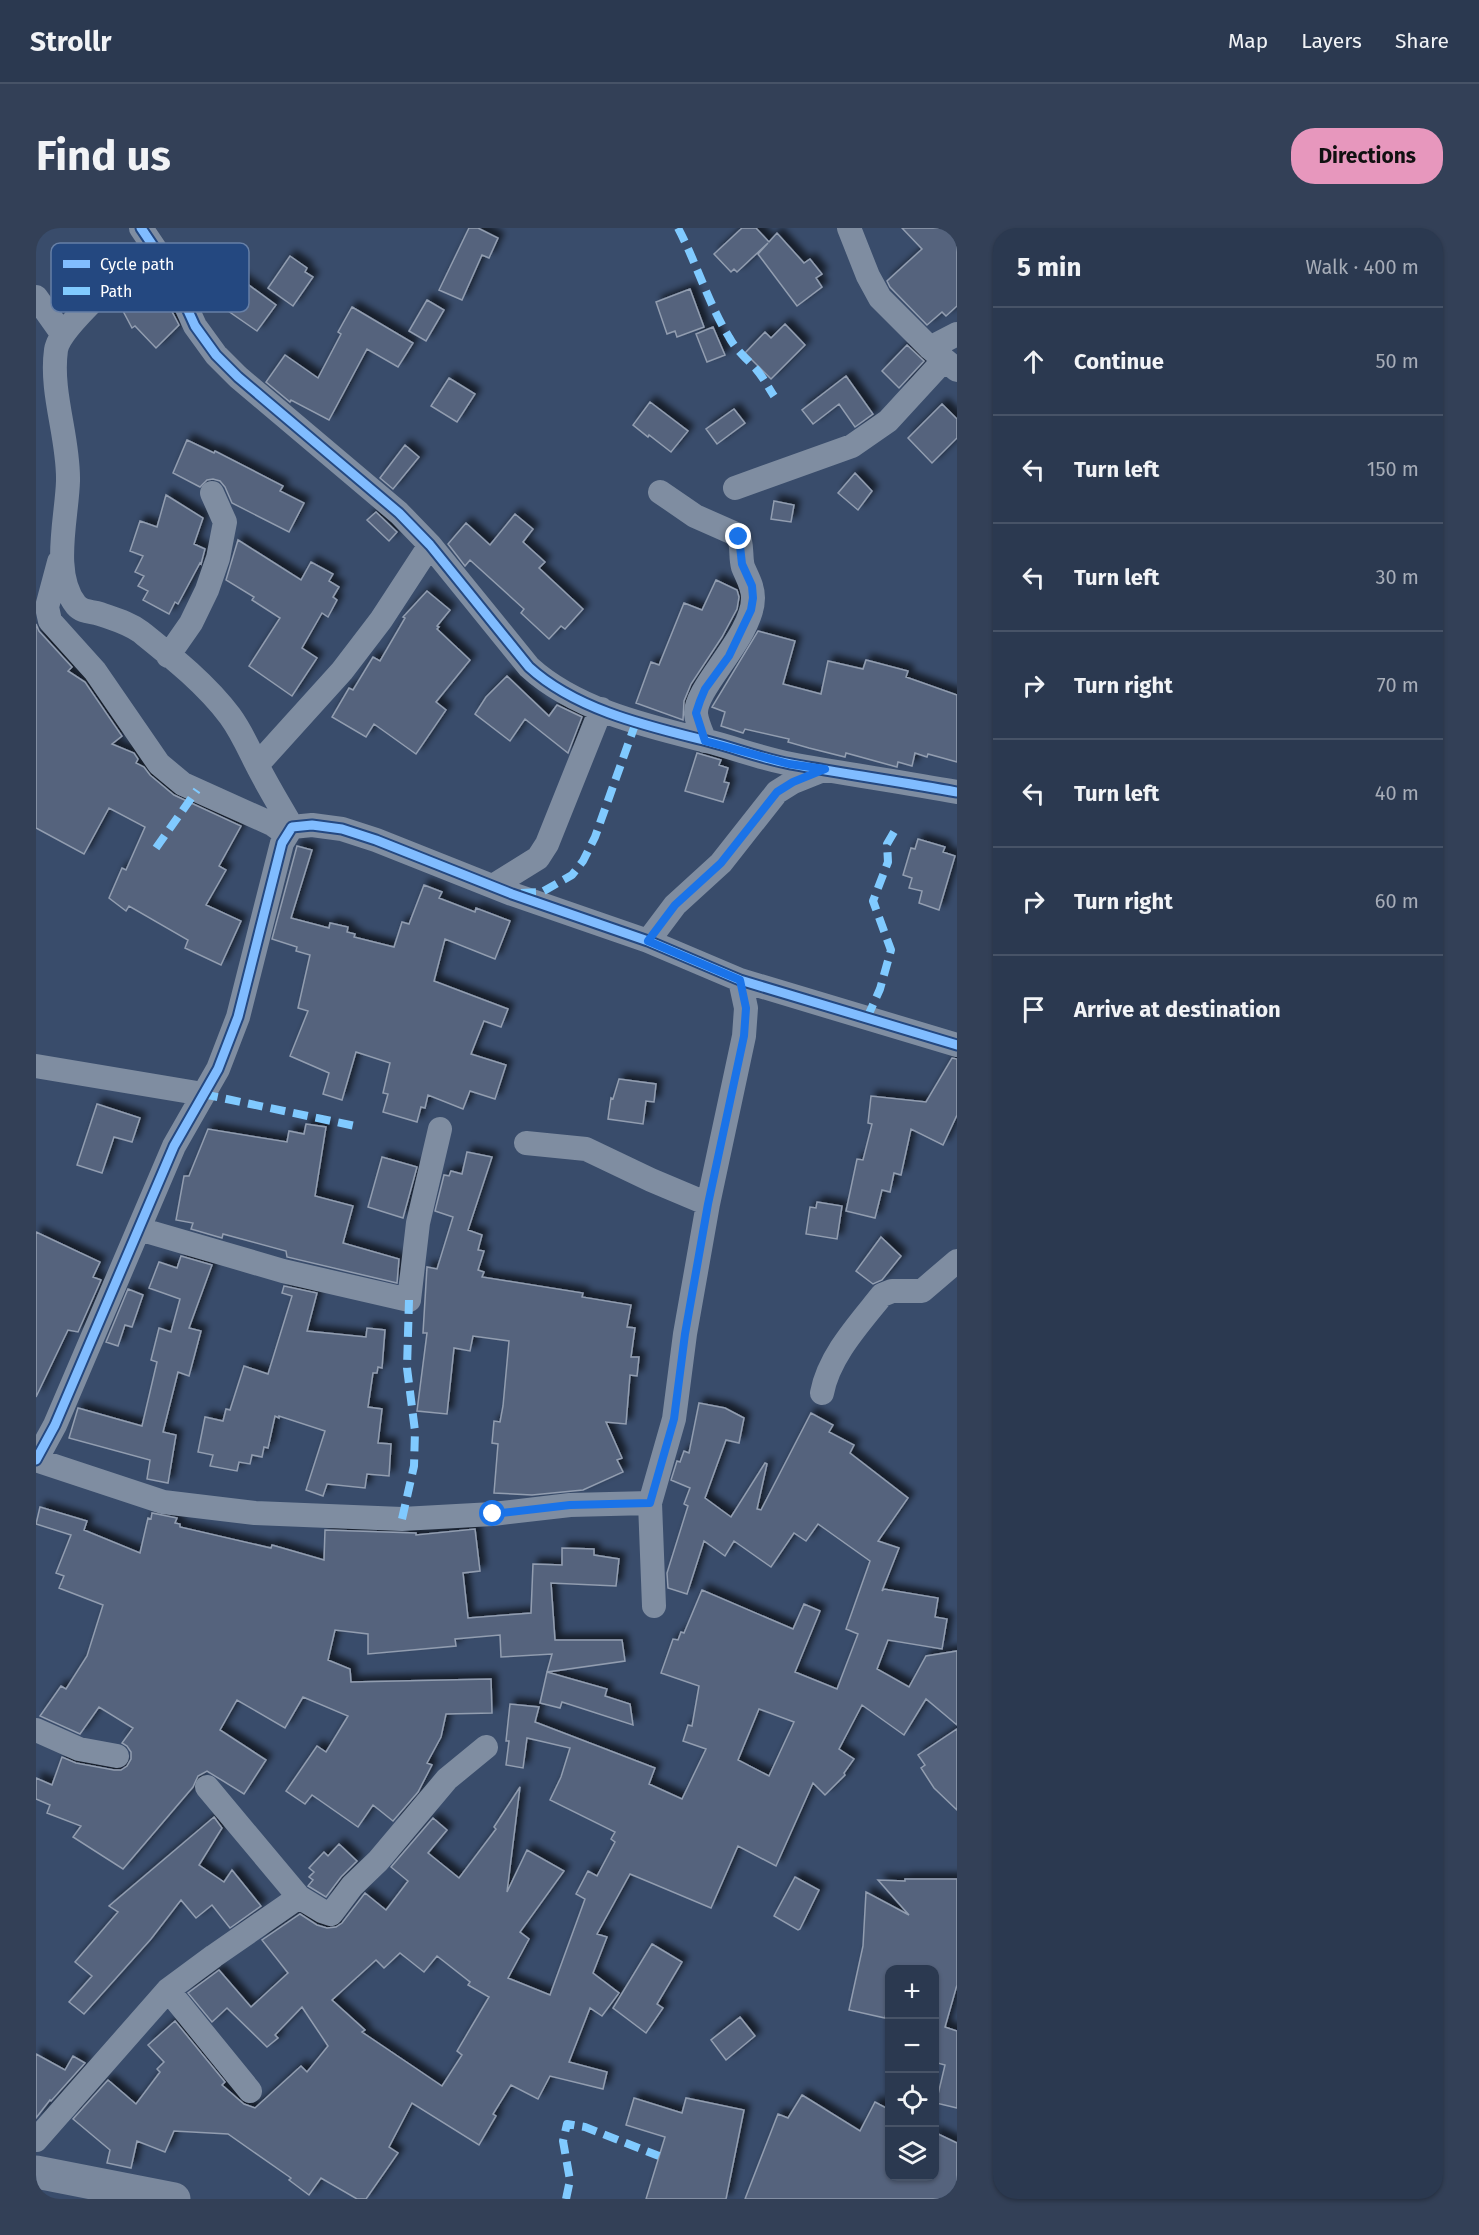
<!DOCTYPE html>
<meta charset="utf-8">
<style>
body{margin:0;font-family:"Fira Sans",sans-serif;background:#334057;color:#f1f3f6}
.controls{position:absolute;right:18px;bottom:18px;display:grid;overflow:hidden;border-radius:12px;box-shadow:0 2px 4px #0004}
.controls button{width:54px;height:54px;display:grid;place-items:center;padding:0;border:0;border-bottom:2px solid #475367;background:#2b3950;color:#f1f3f6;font:30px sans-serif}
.stop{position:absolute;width:18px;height:18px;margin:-14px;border:4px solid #1a73e8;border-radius:50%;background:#fff}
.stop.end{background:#1a73e8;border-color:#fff;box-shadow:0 2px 6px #0008}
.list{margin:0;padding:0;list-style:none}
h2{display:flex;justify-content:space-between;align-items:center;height:78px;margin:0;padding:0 24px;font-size:26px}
h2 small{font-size:20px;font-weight:400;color:#a6acb7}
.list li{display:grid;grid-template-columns:39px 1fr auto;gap:18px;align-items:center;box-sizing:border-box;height:108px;padding:0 24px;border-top:2px solid #475367}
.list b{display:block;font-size:22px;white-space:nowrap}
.list em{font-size:20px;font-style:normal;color:#a6acb7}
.icon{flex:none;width:33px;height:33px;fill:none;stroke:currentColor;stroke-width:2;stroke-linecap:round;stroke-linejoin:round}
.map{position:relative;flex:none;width:921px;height:1971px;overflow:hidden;border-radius:24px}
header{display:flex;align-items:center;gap:36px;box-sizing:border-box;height:84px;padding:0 30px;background:#2b3950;border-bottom:2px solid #475367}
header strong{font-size:28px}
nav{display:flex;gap:33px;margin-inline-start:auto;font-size:21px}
.intro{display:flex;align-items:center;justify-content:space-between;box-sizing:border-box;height:144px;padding:0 36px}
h1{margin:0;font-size:42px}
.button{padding:15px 27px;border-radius:24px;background:#e797bd;color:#111;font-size:21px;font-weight:700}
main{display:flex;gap:36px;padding:0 36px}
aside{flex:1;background:#2b3950;border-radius:24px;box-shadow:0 2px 4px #0004}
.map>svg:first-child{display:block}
.building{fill:#54647d;stroke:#929db0;stroke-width:1.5;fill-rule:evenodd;filter:url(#shadow)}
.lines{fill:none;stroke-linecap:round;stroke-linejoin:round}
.street{stroke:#7f8da1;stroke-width:24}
.secondary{stroke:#7a889d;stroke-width:33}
.quiet{stroke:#80caff;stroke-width:8;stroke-dasharray:15 8;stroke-linecap:butt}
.cycleway-casing{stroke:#244880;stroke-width:13}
.cycleway{stroke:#80bcff;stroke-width:9}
.route{stroke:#1a73e8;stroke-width:8}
.key{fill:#244880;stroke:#667fa6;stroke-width:1.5}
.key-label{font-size:16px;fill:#fff}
</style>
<header>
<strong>Strollr</strong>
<nav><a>Map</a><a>Layers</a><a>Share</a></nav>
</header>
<div class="intro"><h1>Find us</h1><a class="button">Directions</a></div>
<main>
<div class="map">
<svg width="921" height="1971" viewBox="0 0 921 1971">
<defs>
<filter id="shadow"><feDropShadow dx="5.5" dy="-5.5" stdDeviation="3" flood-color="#0009"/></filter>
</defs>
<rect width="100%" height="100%" fill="#394c6b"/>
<path class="building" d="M433 0H442L462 10 453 30 446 27 426 72 403 62Z
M706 0H720L733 14 741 5 768 35 774 31 786 46 780 50 786 59 761 78 722 26 732 15 701 44 698 41 695 44 678 26Z
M866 0H921V78L910 88 906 84 891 97 854 59 851 53 886 21Z
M254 28 271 40 269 44 277 49 257 78 232 60Z
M183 35 240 77 221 103 179 74 174 80 162 70 158 62Z
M108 42 118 60 122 57 143 97 120 120 99 98 96 100 86 81 92 78 84 64 85 55Z
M654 61 668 99 641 109 639 103 631 106 620 74Z
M391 72 408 82 390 113 373 103Z
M316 79 377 115 362 139 331 121 293 192 255 172 254 174 230 154 249 127 282 150 305 106 302 104Z
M749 96 769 117 735 151 709 125 729 104 735 110Z
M677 99 689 127 671 134 660 106Z
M871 117 888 133 863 160 846 143Z
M810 148 837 186 819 199 803 176 777 196 766 182Z
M413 150 439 166 421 194 395 178Z
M614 174 652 203 635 224 613 207 612 209 597 197Z
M906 176 921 191V210L896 235 872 210Z
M698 181 709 195 681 216 670 201Z
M151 212 178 225 179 223 247 258 244 263 268 275 253 304 196 275 189 259 184 253 177 251 171 252 164 259 137 245Z
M369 217 383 229 357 261 344 250Z
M819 245 836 263 822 282 802 265Z
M130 267 167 290 158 316 169 321 165 336 164 335 142 376 139 374 133 386 107 372 112 363 102 358 108 348 99 344 107 328 94 323 104 293 121 299Z
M738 273 758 277 755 294 735 291Z
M340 284 361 304 353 313 331 292Z
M479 286 497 301 487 314 509 334 503 340 547 381 529 401 525 398 513 411 485 385 488 381 434 332 429 338 412 316 430 295 454 317Z
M202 312 265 352 275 334 297 346 293 353 303 359 297 369 301 372 292 389 286 385 266 420 281 430 256 468 213 438 244 390 216 372 218 369 190 352Z
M680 352 701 362 703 369 701 381 686 409 655 456 648 473 647 492 600 475 615 434 623 437 648 375 666 382Z
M391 363 414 382 401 398 403 399 401 401 434 432 400 474 410 482 380 526 338 496 330 509 296 489 313 460 317 462 337 429 344 433 369 390 367 389Z
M0 396 3 403 36 439 32 443 49 454 86 508 76 516 98 525 102 531 100 535 108 539 114 547 138 567 205 598 183 638 190 642 170 677 205 693 185 737 149 720 152 712 93 678 90 683 73 670 86 640 90 642 109 599 73 580 48 626 0 600Z
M722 403 759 413 747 456 785 466 792 433 827 441 830 432 872 443 870 449 921 467V534L892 526 891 529 879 525 876 538 862 534 861 539 810 525 809 529 773 520 752 514 753 511 709 501 707 505 685 498 689 484 676 479Z
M471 448 513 488 521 477 546 489 532 525 489 491 474 513 439 486 450 469Z
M661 525 685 532 683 537 692 540 688 554 693 555 687 574 649 563Z
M882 611 909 619 907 624 919 628 903 682 883 675 886 663 873 660 876 650 867 647 875 620 879 621Z
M261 618 276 622 255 690 293 700 294 695 312 699 311 704 319 706 318 709 358 719 366 694 373 696 388 657 406 664 403 670 439 684 440 680 474 693 459 731 409 711 398 753 472 781 465 799 448 793 435 826 470 837 459 871 434 863 427 881 392 867 389 880 385 879 381 894 347 884 352 866 347 865 354 835 320 824 306 872 287 866 293 845 254 828 272 783 262 780 274 727 260 723 261 719 236 711Z
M916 830 921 831V887L907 917 875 901 865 947 858 945 854 964 846 962 839 990 810 983 821 931 827 932 836 896 832 895 835 868 890 874Z
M583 851 620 856 618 874 610 873 607 896 572 891 575 870 577 871Z
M61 876 104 890 96 914 78 909 66 945 41 937Z
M270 896 290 899 279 968 317 978 307 1015 363 1031 361 1055 251 1029 250 1023 187 1006 186 1010 155 1001 157 995 140 992 148 948H153L172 901 251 914 253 903 268 906Z
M431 924 456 929 432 1002 446 1007 442 1022 448 1023 442 1042 448 1044 446 1049 547 1065 546 1069 595 1077 591 1099 599 1100 595 1129H603L601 1148 594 1147 590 1196 570 1194 586 1230 581 1232 587 1244 547 1262 496 1267 458 1265 462 1216 456 1215 458 1193 464 1194 467 1178 473 1113 437 1108 434 1123 418 1120 411 1186 381 1183 391 1105H387L391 1039 401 1041 417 989 399 983 408 947 413 948 415 943 426 946Z
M346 929 381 939 367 990 332 979Z
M781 974 806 978 801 1011 770 1006 774 979 780 980Z
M0 1004 64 1034 57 1049 65 1052 42 1104 32 1102 0 1169Z
M845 1009 865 1028 846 1052 837 1056 820 1043Z
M145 1028 176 1037 153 1100 165 1103 153 1148 142 1144 127 1204 140 1207 132 1255 111 1251 114 1232 33 1210 42 1180 106 1198 121 1134 115 1132 123 1100 135 1104 144 1071 113 1060 123 1034 141 1040Z
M248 1058 281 1065 271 1103 330 1109 331 1100 349 1102 346 1140 342 1139 341 1145H337L332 1179 346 1181 342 1215 355 1216 353 1248 331 1246 329 1260 291 1256 287 1268 270 1262 289 1203 243 1188V1190L239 1188 232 1220 228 1219 226 1229 216 1227 214 1236 203 1234 201 1243 174 1238 177 1227 162 1224 169 1189 187 1193 190 1181 194 1182 208 1138 232 1146 256 1068 246 1065Z
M92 1061 107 1067 96 1099 89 1097 82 1118 70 1114Z
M663 1175 689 1180 708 1190 703 1215 690 1212 669 1270 695 1289 729 1235 731 1236 721 1281 725 1282 775 1185 797 1197 793 1204 818 1217 814 1225 872 1270 842 1313 863 1320 846 1363 848 1361 902 1370 899 1389 911 1391 906 1421 852 1412 841 1441 873 1459 890 1428 921 1423V1497L890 1471 868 1507 826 1477 803 1521 818 1531 808 1545 809 1547 789 1567 777 1555 740 1638 702 1618 675 1680 594 1646 561 1706 571 1709 557 1745 583 1765 566 1788 554 1780 533 1834 571 1844 567 1861 514 1848 502 1871 475 1857 457 1886 460 1888 443 1917 376 1875 353 1919 362 1925 330 1971H321L285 1950 273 1967 253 1952 255 1950 192 1906 138 1903 129 1924 101 1913 95 1940 71 1935 74 1922 37 1891 72 1852 100 1876 124 1844 121 1841 128 1834 112 1817 139 1793 189 1854 186 1857 208 1876 219 1880 265 1838 271 1844 292 1818 266 1779 239 1807 242 1810 231 1819 191 1780 176 1794 152 1765 183 1742 215 1779 252 1745 226 1712 264 1686 281 1697 291 1700 300 1699 306 1695 329 1665 350 1682 372 1653 355 1639 397 1590 411 1602 392 1625 423 1650 460 1601 458 1599 484 1559 471 1664 491 1622 528 1643 484 1704 493 1711 472 1750 514 1767 549 1671 540 1666 552 1643 561 1648 579 1614 575 1611 579 1604 514 1572 525 1549 534 1520 491 1510 487 1540 470 1537 473 1513H470L474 1476 503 1479 499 1494 619 1540 613 1556 646 1571 670 1521 647 1513 652 1497 656 1498 663 1458 625 1445 637 1411 642 1412 645 1404 648 1405 666 1362 757 1401 768 1376 784 1383 759 1444 801 1461 822 1406 810 1401 834 1333 782 1296 770 1313 758 1305 735 1339 698 1313 689 1328 668 1313 651 1366 632 1360 631 1345 652 1278 648 1276 654 1260 635 1252 641 1233 644 1234 648 1223 653 1225ZM723 1481 758 1494 733 1548 702 1532ZM364 1725 388 1744 401 1728 434 1754 432 1757 453 1769 421 1823 426 1827 406 1858 326 1804 329 1802 296 1772 340 1732 348 1740Z
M4 1279 51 1293 48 1302 104 1325 112 1290 115 1291 116 1285 141 1290 139 1295 144 1296V1299L235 1320 236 1317 288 1332 289 1302 380 1305V1307L439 1301 444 1343 427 1345 432 1390 495 1385 497 1336 526 1337V1320L558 1321V1327L583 1331 580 1358 515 1355 519 1412H586L589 1433 511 1444 516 1426 465 1429 464 1407 419 1411 420 1418 332 1426V1406L299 1402 292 1432 314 1441 315 1454 455 1451 456 1485 410 1486 405 1509 391 1535 396 1537 382 1564 357 1593 337 1577 322 1599 276 1567 269 1576 250 1563 281 1518 290 1524 312 1488 267 1469 249 1500 201 1472 184 1502 230 1532 208 1566 171 1543 162 1548 157 1559 87 1641 37 1609 45 1598 11 1585 14 1577 0 1571V1550L16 1557 26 1529 40 1535 78 1542H85L91 1538 95 1531V1524L91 1518 86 1515 97 1500 63 1479 44 1506 4 1488 25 1458 30 1461 51 1428 67 1377 23 1360 28 1348 20 1345 35 1307 0 1296Z
M511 1444 571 1461 569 1468 594 1476 597 1497 526 1474 524 1480 504 1475Z
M921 1501V1582L898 1560 885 1540 889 1537 882 1527Z
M178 1589 186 1600 163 1637 188 1654 196 1642 225 1678 194 1700 176 1677 160 1690 145 1672 115 1711 48 1786 33 1774 56 1748 39 1734 82 1684 73 1678Z
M303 1616 321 1633 305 1649 290 1669 272 1658 277 1652 273 1649 278 1644 273 1640 288 1624 292 1628Z
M759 1649 783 1662 764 1701 762 1702 738 1688Z
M869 1651H921V1757L909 1799 921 1803V1880L900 1875 909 1837 898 1834V1742H854V1768L849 1790 813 1782 827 1718 830 1664 873 1687 842 1652 869 1653Z
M616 1716 646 1734 621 1776 627 1780 610 1805 577 1780Z
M704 1789 719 1808 690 1832 675 1812Z
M0 1826 29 1842 37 1828 49 1835 15 1873 14 1872 0 1890Z
M766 1867 824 1903 839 1874 854 1882V1948H898V1904L921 1915V1971H709L742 1886 752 1890Z
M598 1870 646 1885 650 1870 708 1882 690 1971H610L629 1909 590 1897Z"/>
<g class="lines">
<path class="street" d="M105 0 134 43 159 98 180 127 202 149 363 285 394 317 493 439C540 482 611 498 671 513 699 520 727 531 755 536 810 546 866 554 921 564
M813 0 832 48 844 70 894 120 921 142
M71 59C57 74 23 103 20 122 14 165 33 210 32 253 31 290 15 346 40 377 47 385 55 383 64 386 78 391 93 395 105 404 136 429 170 456 194 488 205 503 212 519 220 535 231 557 244 578 256 599
M0 69 27 107
M894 120 921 106
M699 260 816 218 852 193 908 132
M624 264 659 288 702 307C707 316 704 329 707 339 711 349 717 358 717 370 717 408 658 460 660 486 661 495 666 505 669 513
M23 334 11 379 14 393 59 443 123 536 147 556 236 596 250 606
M132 428 155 395 171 362 182 330 189 294 176 265
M221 537 306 443 345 392 394 317
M457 658 502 630 511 616 565 481
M612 713 639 677 685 635 741 564 757 554 787 542
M0 838 167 866
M490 915 550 921 615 952 672 976
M103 1001 247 1043 373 1072 382 995 404 901
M786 1165C793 1128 823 1096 846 1067L856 1063H886L921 1033
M0 1232 19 1197 138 918 182 841 202 789 246 615 256 599 276 597 306 601 340 612 476 666 612 713 704 752 921 817
M0 1232 127 1274 219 1285 366 1291 457 1286 534 1277 614 1275
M618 1378 614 1275 638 1191 649 1106 672 976 708 808 710 780 704 752
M0 1502 43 1521 81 1528
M171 1559 263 1669
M132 1762 214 1863
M0 1912 132 1762 178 1728 263 1669 286 1683 295 1686 316 1658 342 1633 411 1551 450 1519"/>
<path class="secondary" d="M0 1944 138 1971"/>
<path class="quiet" d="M642 0C661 36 672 75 693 109 700 122 710 130 720 141 727 149 732 159 738 168
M120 620 161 562
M485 665 506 664 536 647 547 633 559 609 600 494
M831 790 844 761 855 722 837 673 852 634 851 616 858 604
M167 866 324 899
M366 1291 378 1238 379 1203 371 1140 373 1072
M530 1971 534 1952 527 1913 531 1896 549 1899 623 1928"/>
<defs>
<path id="cycleway" d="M105 0 134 43 159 98 180 127 202 149 363 285 394 317 493 439C540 482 611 498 671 513 699 520 727 531 755 536 810 546 866 554 921 564
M0 1232 19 1197 138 918 182 841 202 789 246 615 256 599 276 597 306 601 340 612 476 666 612 713 704 752 921 817"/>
</defs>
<use href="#cycleway" class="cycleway-casing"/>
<use href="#cycleway" class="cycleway"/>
</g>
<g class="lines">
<path class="route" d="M457 1286 534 1277 614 1275 638 1191 649 1106 672 976 708 808 710 780 704 752 612 713 639 677 685 635 741 564 757 554 789 541 753 536 669 513 660 485 664 473 669 461 693 428 715 382 717 370 716 358 706 336 703 309"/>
</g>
<rect x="15" y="15" width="198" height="69" rx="9" class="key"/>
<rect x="27" y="32" width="27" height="8" fill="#80bcff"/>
<rect x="27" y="59" width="27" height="8" fill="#80caff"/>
<g class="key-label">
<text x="64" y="42">Cycle path</text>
<text x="64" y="69">Path</text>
</g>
</svg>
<div class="controls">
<button>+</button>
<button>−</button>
<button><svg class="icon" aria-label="locate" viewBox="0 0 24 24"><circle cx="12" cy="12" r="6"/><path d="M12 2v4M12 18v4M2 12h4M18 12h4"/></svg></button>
<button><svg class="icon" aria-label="layers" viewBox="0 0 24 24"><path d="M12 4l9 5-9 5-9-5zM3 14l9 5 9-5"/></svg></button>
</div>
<div class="stop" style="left:457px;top:1286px"></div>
<div class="stop end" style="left:703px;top:309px"></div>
</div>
<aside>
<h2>5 min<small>Walk · 400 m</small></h2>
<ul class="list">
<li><svg class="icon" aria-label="ahead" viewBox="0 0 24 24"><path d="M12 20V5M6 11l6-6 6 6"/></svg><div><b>Continue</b></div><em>50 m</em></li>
<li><svg class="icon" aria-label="left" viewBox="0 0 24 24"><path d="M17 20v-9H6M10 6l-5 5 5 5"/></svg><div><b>Turn left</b></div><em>150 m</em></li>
<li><svg class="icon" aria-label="left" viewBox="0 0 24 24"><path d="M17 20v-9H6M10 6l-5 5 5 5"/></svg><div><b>Turn left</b></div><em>30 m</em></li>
<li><svg class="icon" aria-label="right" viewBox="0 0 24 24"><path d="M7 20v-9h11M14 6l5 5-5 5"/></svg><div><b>Turn right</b></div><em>70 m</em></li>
<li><svg class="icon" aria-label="left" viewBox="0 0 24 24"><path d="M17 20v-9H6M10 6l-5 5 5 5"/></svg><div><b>Turn left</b></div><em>40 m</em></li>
<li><svg class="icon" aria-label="right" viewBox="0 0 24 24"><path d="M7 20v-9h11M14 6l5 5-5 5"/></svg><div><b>Turn right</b></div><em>60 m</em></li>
<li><svg class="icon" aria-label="arrive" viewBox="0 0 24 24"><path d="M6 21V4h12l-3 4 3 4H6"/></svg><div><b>Arrive at destination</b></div></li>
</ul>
</aside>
</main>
